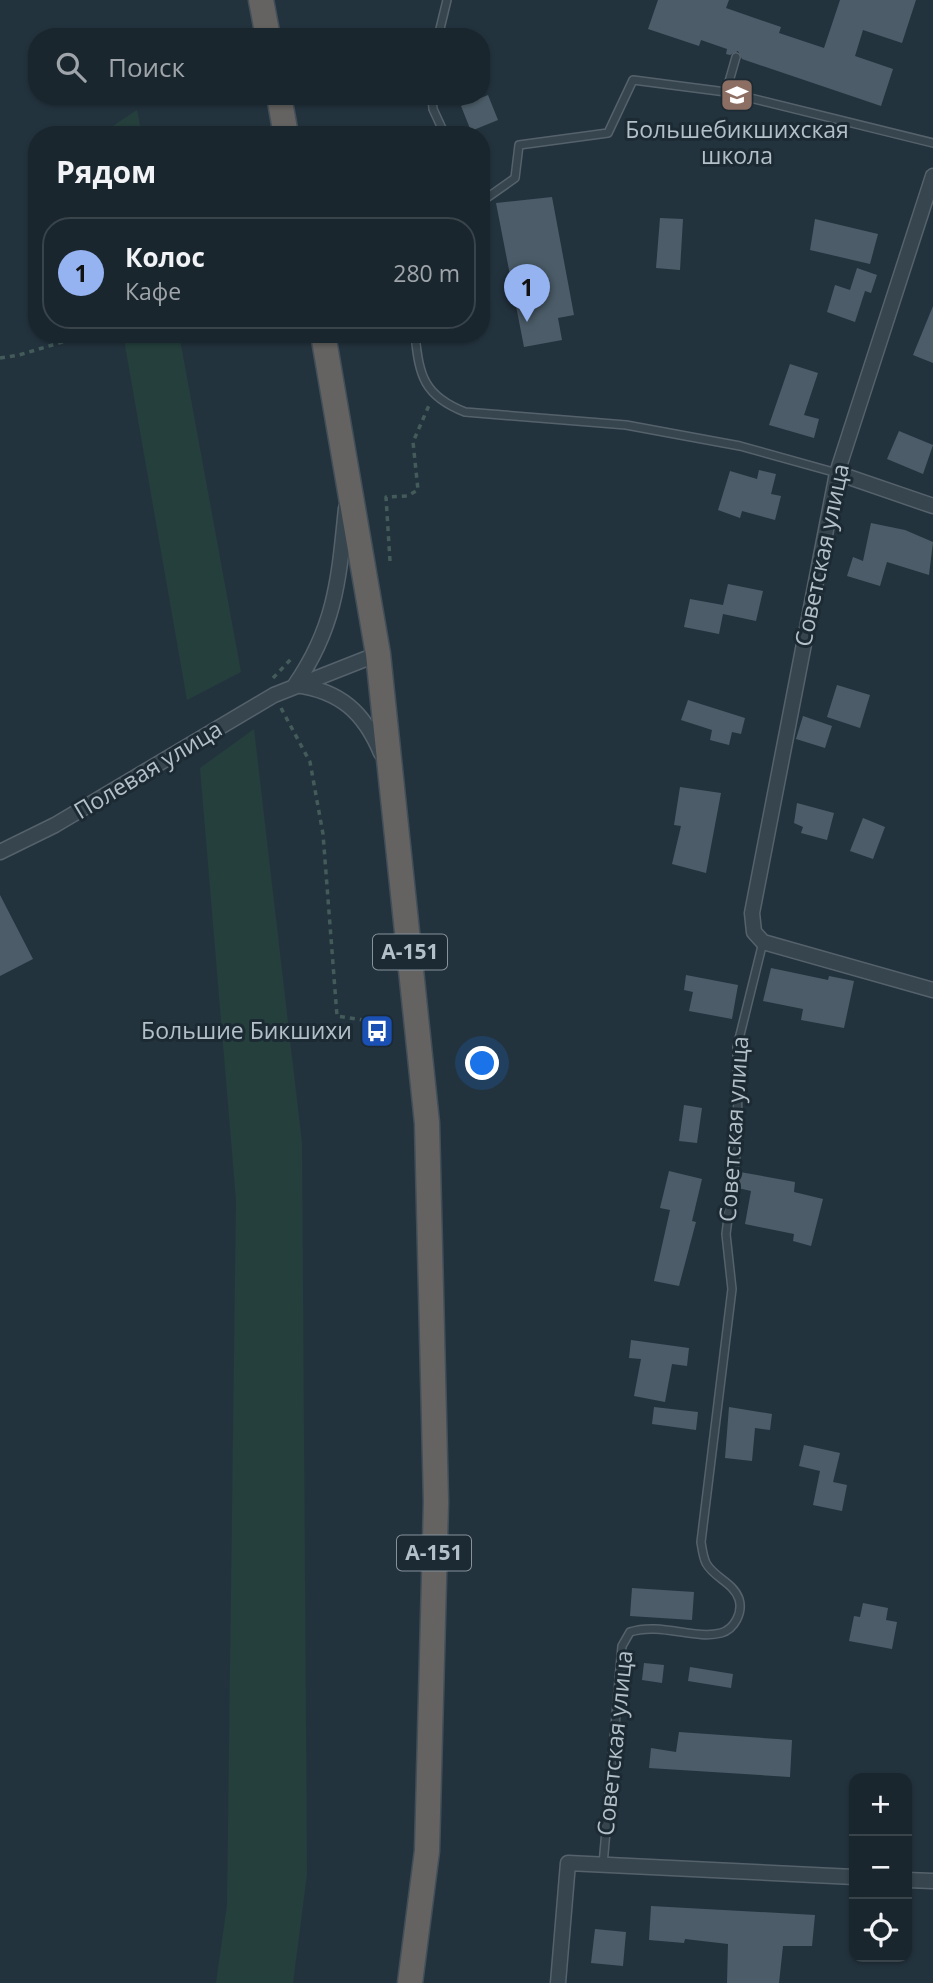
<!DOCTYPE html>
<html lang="ru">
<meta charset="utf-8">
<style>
body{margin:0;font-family:"Open Sans",sans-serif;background:#27323a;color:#f1f3f6}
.controls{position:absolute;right:21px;bottom:21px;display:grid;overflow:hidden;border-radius:14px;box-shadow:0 2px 5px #0004}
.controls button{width:63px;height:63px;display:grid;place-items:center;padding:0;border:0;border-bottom:2px solid #38434a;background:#1a262e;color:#f1f3f6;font:35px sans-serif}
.you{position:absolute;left:483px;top:1064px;width:24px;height:24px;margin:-18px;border:5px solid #fff;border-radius:50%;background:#1a73e8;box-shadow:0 0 0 10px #1a73e833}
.badge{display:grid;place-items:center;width:46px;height:46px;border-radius:50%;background:#95b2f1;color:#111;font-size:23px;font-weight:700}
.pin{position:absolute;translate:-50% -58px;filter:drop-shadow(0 2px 4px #0008)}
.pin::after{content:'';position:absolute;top:37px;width:24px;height:21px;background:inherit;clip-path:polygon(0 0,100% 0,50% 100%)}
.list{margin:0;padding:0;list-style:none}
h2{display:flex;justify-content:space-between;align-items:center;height:91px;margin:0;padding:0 28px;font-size:30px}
h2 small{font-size:23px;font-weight:400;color:#9fa5aa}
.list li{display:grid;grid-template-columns:46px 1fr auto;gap:21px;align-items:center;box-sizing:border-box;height:112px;margin:0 14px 14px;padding:0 14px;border:2px solid #38434a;border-radius:28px}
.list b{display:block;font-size:26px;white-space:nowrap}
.list p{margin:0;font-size:23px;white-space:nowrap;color:#9fa5aa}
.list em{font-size:23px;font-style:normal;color:#9fa5aa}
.icon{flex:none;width:38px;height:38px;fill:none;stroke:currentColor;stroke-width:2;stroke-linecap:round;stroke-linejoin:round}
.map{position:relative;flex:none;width:933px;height:1983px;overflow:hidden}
.search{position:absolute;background:#1a262e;box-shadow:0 2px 5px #0004;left:28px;top:28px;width:462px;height:77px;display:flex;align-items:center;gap:18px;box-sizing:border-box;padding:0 24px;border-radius:28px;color:#9fa5aa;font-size:26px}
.panel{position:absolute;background:#1a262e;box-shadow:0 2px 5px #0004;left:28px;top:126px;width:462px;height:217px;border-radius:28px}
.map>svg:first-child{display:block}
.green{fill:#253f3d}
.building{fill:#4c5d69}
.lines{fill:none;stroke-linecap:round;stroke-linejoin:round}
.service-casing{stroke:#55626c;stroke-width:10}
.minor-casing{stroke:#55626c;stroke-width:17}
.trunk-casing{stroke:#424f59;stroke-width:27}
.path{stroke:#435b59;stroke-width:3.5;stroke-dasharray:5 5;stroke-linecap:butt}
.service{stroke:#37454e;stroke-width:7}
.minor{stroke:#37454e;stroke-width:14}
.trunk{stroke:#646361;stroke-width:24}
.labels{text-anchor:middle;stroke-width:6;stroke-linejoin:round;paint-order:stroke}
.shield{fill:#1c2a33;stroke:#86929c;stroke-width:2}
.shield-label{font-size:21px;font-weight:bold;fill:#b3bfc9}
.poi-label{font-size:23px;fill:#b3bfc9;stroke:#1c2a33}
.street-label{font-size:23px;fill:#b3bfc9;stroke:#1c2a33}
</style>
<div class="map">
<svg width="933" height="1983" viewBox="0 0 933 1983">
<rect width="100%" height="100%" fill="#23333e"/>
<path class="green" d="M137 110 142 135H99Z
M123 334H179L241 672 187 700Z
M254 729 302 1143 307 1874 293 1983H216L227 1905 236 1200 200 768Z"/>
<path class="building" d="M658 0H729L726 8 781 27 779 33 824 48 840 0H916L902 43 863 30 855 56 893 69 881 106 742 59 738 51 730 55 726 54 727 49 701 40 699 46 648 29Z
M488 95 498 120 471 131 461 106Z
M552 197 574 315 558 318 562 340 524 347 496 203Z
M660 218 683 219 680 270 656 268Z
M815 219 878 234 870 264 810 250Z
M857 268 877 275 871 293 865 291 855 322 827 312 835 285 850 290Z
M933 306V363L913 355Z
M790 364 818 373 804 415 819 419 814 438 769 425Z
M899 431 933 445 923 474 887 459Z
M759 470 776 474 771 494 781 496 775 520 742 511 740 518 718 510 730 471 757 479Z
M871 523 905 530 933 542 929 575 887 562 880 586 847 576 853 557 863 561Z
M728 584 763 591 756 621 723 614 719 634 684 627 690 599 723 605Z
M837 685 870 695 860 728 827 717Z
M688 700 745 718 741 734 732 732 729 745 710 740 712 730 681 720Z
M803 716 832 726 825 748 796 739Z
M680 787 721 793 706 873 672 864 681 826 674 825Z
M797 803 834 813 827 840 801 833 803 827 794 823Z
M863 818 885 827 873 859 850 851Z
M0 895 33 959 0 976Z
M771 968 828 980 829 976 854 981 844 1028 801 1020 803 1009 763 1001Z
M686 975 738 985 732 1019 689 1011 693 992 684 990Z
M684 1105 702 1108 697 1143 679 1141Z
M669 1171 702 1179 692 1221 696 1222 679 1286 654 1281 670 1210 660 1208Z
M740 1172 795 1182 794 1192 823 1199 811 1246 793 1241 794 1234 745 1224 751 1191 738 1188Z
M631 1340 689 1348 687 1366 672 1364 665 1402 634 1396 641 1359 629 1358Z
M654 1407 698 1412 696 1430 652 1424Z
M729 1407 772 1414 770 1430 755 1428 752 1461 725 1458Z
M804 1445 840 1453 833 1482 847 1485 842 1511 813 1505 820 1471 799 1466Z
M632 1588 694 1592 692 1620 630 1616Z
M863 1603 888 1608 886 1620 897 1622 892 1649 849 1641 854 1616 860 1617Z
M644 1663 664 1665 662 1683 642 1680Z
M690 1667 733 1674 731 1688 688 1681Z
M679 1732 792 1740 790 1777 649 1768 651 1748 676 1752Z
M651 1906 815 1915 812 1946H783L779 1983H727L728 1944 685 1939 684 1943 649 1940Z
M595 1929 626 1932 623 1966 591 1963Z"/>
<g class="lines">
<defs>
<path id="service" d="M438 37 447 0
M726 92 933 143
M432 96 433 109 445 135
M481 202 515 178 519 145 608 133 633 80 726 92 736 57
M415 334C419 376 424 396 465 412L626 425 740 446 837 473
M603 1865 622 1646 630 1632C660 1622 695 1640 721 1633 735 1629 743 1612 739 1599 733 1582 714 1578 706 1563 703 1557 702 1548 701 1542L732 1289 726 1234 738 1139 737 1047 763 942"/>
<path id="minor" d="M933 176 837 473 752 913 754 932 763 942 933 990
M837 473 933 506
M295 685C336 626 339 577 346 508
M296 685C340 691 364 712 381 753
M0 852 55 825 274 695 378 654
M907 1880 933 1881
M558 1983 568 1863 854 1877"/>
<path id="trunk" d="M261 0 268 37
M279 96 286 135
M323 334 378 654 427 1123 436 1502 427 1851 410 1983"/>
</defs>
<use href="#service" class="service-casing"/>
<use href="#minor" class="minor-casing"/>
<use href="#trunk" class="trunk-casing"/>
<path class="path" d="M0 358 19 355 89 334
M390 561 386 497 407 496 418 490 413 442 430 403
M273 678 292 658
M281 708 310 762 323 834 337 1016 370 1021"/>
<use href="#service" class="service"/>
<use href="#minor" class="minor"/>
<use href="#trunk" class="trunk"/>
</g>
<defs>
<symbol id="school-square" viewBox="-11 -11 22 22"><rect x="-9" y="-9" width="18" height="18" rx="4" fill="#8d6e63" stroke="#1c2a33"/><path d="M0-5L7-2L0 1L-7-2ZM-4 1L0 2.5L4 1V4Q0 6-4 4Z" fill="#fff"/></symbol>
<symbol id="bus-square" viewBox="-11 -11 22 22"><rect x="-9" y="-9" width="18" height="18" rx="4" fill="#1a4fb4" stroke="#1c2a33"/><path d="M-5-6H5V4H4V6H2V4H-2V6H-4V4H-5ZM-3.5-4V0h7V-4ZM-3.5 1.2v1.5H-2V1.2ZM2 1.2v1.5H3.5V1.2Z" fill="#fff"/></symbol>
</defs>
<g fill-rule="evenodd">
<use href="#school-square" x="718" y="76" width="38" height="38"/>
<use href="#bus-square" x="358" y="1012" width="38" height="38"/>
</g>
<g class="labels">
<g class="shield">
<rect x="373" y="934.5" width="74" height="35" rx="5"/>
<rect x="397" y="1535.5" width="74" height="35" rx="5"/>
</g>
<g class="shield-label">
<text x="410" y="959">А-151</text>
<text x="434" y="1560">А-151</text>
</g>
<g class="poi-label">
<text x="737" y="138">Большебикшихская<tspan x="737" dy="26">школа</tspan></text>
<text x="352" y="1039" text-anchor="end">Большие Бикшихи</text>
</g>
<g class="street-label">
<text transform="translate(822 555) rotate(-78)" y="8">Советская улица</text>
<text transform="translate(148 770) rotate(-31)" y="8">Полевая улица</text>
<text transform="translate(734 1129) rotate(-86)" y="8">Советская улица</text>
<text transform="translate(615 1743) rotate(-84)" y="8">Советская улица</text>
</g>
</g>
</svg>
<div class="controls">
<button>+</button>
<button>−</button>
<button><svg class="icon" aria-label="locate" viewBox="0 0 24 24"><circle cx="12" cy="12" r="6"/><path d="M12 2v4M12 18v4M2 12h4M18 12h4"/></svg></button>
</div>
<div class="you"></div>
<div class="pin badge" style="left:527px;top:322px">1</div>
<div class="search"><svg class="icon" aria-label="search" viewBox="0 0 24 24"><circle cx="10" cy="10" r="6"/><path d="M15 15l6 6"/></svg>Поиск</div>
<section class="panel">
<h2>Рядом<small></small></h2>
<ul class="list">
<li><span class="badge">1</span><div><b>Колос</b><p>Кафе</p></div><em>280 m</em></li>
</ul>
</section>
</div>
